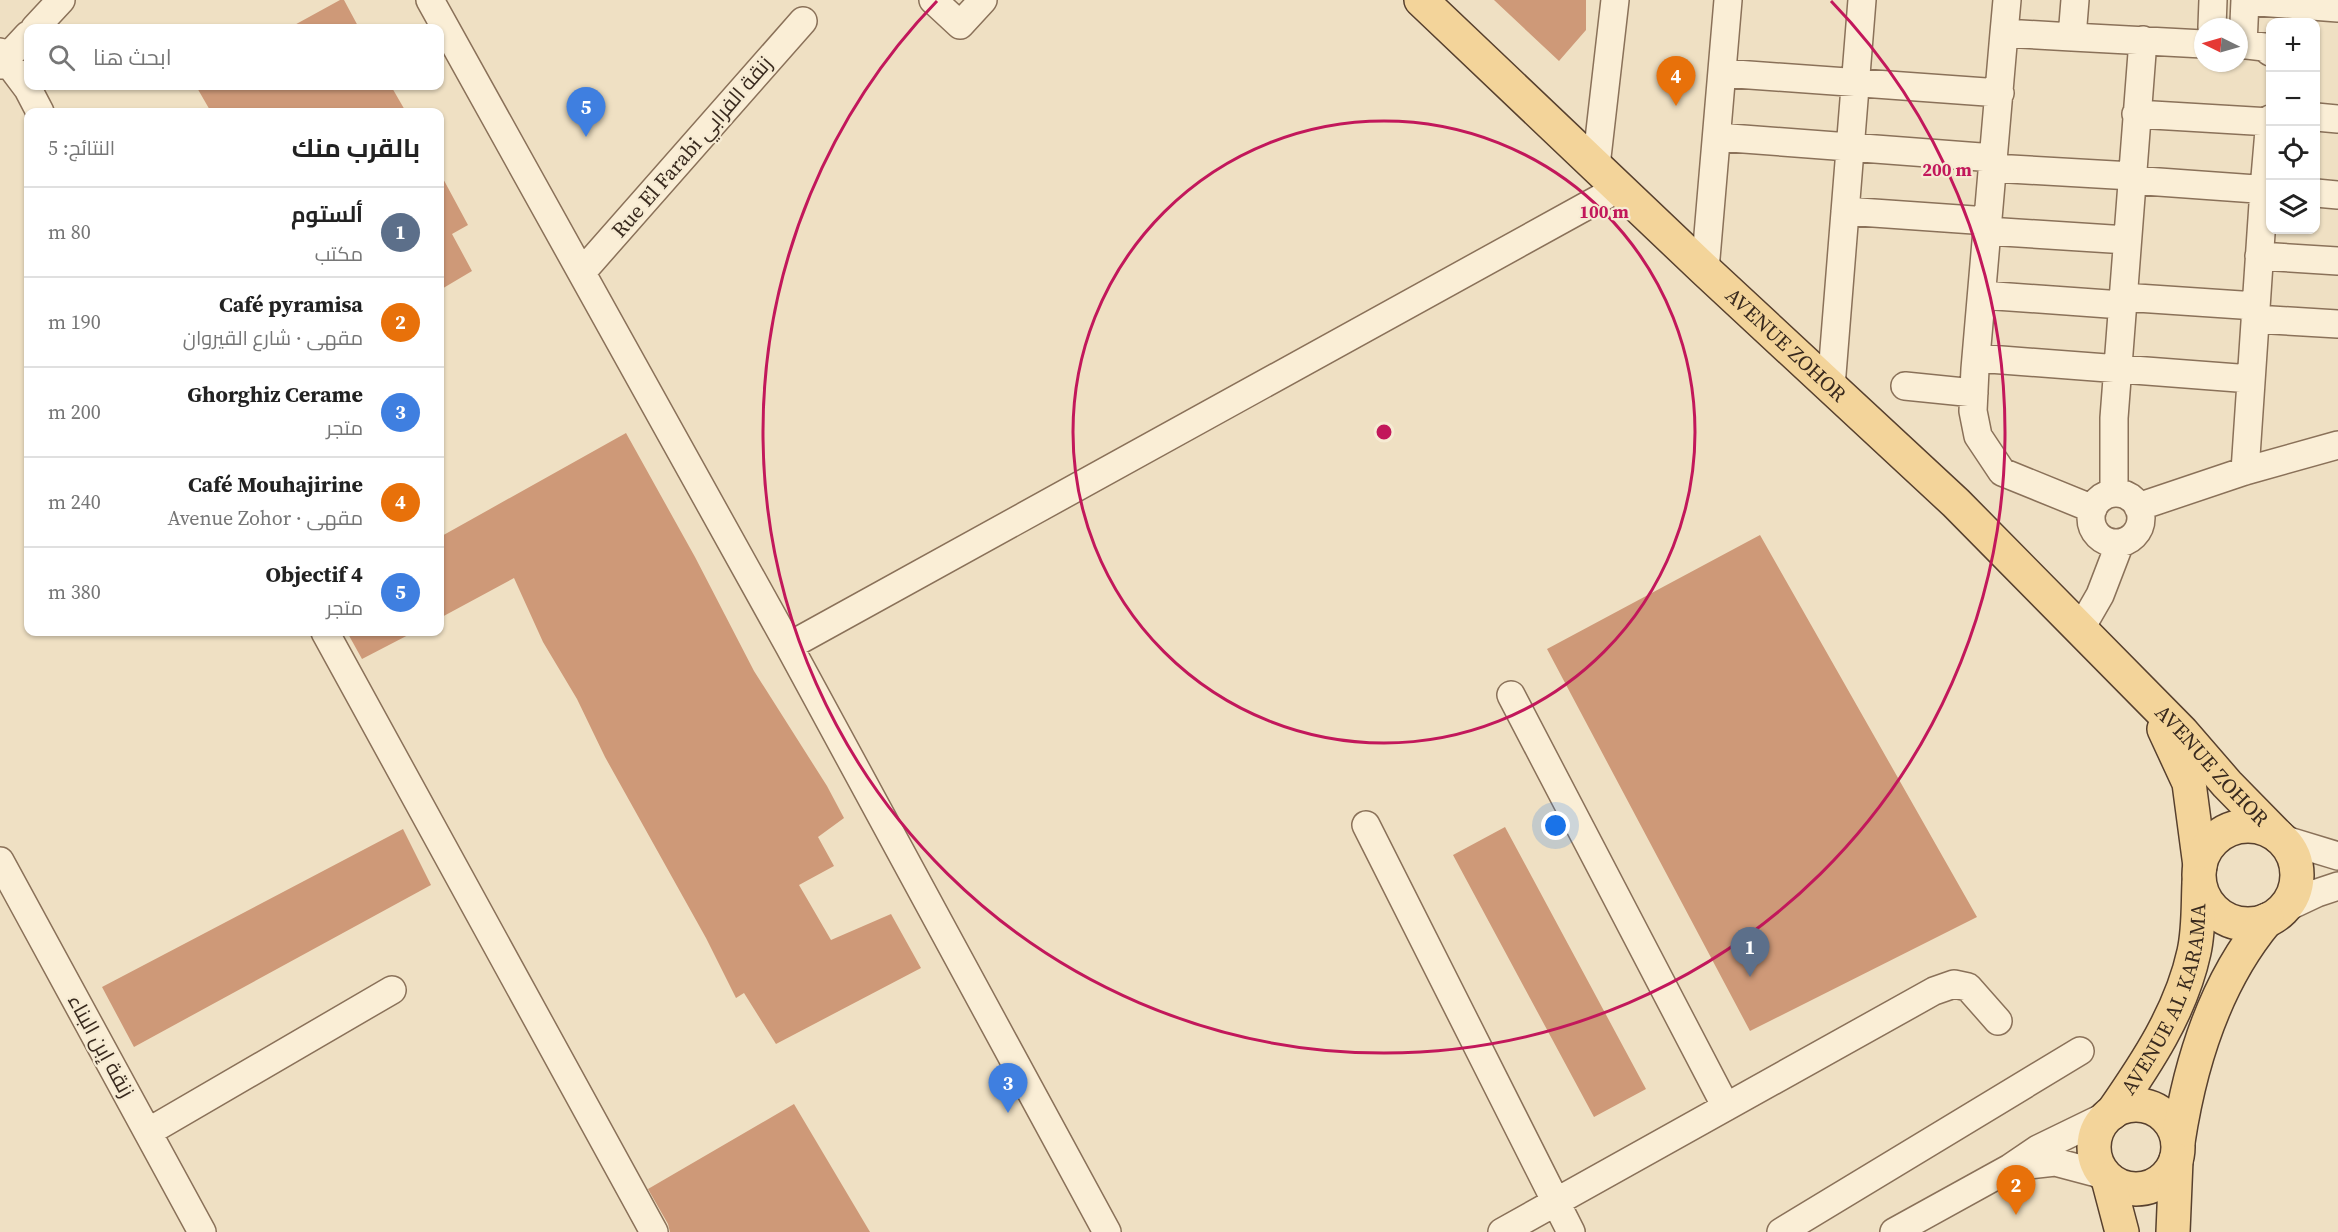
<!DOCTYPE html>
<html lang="ar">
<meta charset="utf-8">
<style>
body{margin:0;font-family:"Source Serif 4",Cairo,serif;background:#f6f6f6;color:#222;direction:rtl}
.controls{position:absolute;right:18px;top:18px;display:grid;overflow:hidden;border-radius:12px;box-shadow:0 2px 4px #0004}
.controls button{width:54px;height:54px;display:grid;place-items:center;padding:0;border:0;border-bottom:2px solid #e0e0e0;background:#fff;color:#222;font:30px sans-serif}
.compass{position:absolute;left:2194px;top:18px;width:54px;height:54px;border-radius:50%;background:#fff;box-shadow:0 2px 4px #0004;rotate:275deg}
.you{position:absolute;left:1556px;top:826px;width:21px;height:21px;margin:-15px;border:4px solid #fff;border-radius:50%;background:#1a73e8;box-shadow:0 0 0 9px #1a73e833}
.badge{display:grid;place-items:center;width:39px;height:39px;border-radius:50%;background:#ea580c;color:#fff;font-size:20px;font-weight:700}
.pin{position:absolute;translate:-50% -50px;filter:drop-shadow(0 2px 3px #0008)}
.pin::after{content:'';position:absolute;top:32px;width:21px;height:18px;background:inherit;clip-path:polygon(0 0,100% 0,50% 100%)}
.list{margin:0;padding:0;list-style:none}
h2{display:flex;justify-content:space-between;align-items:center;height:78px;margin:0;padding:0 24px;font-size:26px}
h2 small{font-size:20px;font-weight:400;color:#767676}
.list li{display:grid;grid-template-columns:39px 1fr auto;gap:18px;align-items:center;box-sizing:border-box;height:90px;padding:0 24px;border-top:2px solid #e0e0e0}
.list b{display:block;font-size:22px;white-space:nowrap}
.list p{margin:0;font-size:20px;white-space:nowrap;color:#767676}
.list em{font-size:20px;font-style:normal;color:#767676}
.icon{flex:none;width:33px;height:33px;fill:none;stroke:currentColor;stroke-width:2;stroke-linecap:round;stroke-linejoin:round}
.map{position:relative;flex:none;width:2338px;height:1232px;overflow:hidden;direction:ltr}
.search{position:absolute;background:#fff;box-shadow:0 2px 4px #0004;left:24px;top:24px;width:420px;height:66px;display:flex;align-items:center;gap:15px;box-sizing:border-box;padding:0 21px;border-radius:12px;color:#767676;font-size:22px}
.panel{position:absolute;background:#fff;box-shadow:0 2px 4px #0004;left:24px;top:108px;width:420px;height:528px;border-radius:12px;direction:rtl}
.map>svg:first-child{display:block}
.building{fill:#ce9978}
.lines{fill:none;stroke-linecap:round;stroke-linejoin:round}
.minor-casing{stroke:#8a7159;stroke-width:30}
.major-casing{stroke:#57402e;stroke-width:36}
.minor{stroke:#faeed6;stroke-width:27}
.major{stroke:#f3d49a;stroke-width:33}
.ring{fill:none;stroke:#c2185b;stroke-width:3}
.labels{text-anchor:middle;stroke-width:4.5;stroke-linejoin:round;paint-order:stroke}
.street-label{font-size:21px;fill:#392a1e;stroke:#f6ebd3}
.centre{fill:#c2185b;stroke:#f6ebd3;stroke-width:3}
.ring-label{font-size:18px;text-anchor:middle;font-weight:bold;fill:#c2185b;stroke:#f6ebd3;stroke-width:4.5;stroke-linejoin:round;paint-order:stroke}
</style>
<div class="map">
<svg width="2338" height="1232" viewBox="0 0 2338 1232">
<rect width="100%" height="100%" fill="#efe0c3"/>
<path class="building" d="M340 0H344L359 28H289Z
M1494 0H1586V30L1559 61Z
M196 86H391L406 112H211Z
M440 173 468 225 452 234 472 271 440 290Z
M626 433 695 557 754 671 827 786 844 818 818 837 834 866 799 885 831 940 891 914 921 968 776 1044 744 993 736 998 706 938 605 757 577 699 543 642 514 578 440 618V537Z
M1760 535 1977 917 1750 1031 1547 649Z
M347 632H414L362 659Z
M1505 827 1646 1089 1594 1117 1453 855Z
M403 829 431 885 134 1047 102 987Z
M794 1104 870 1232H670L668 1224 648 1189Z"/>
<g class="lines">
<defs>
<path id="minor" d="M430 0 789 646 1107 1232
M933 0 960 25 983 0
M2007 0 2004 33 2072 37 2075 0
M2245 1 2338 8
M2212 27 2213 0
M35 28 61 0
M2004 33 1975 369 1973 411 1978 436 2002 472 2093 509
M2072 37 2203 44
M2239 44 2264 47 2270 52
M2243 45 2245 0
M0 52 28 89 40 112
M0 65 28 35
M1722 73 2000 93
M2136 114 2270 122
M2316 117 2338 119
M1717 137 1994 158
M1596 166 1615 0
M1993 168 2132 176
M2131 180 2270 190
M2316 193 2338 195
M1845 211 1988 221
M1987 231 2127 240
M2259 256 2338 261
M1705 270 1728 0
M582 272 803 21
M1982 295 2122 305
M2122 297 2256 306
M2255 319 2338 324
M1976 358 2251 379
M1905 386 1974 393
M1831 387 1862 0
M2245 471 2264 189 2270 119
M2114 493V418L2143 40
M2091 518a25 25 0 1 1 50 0a25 25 0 1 1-50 0Z
M2138 507 2245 471 2338 445
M2081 628 2100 595 2120 543
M325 632 654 1232
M789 646 1619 188
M1511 695 1726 1107
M1366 825 1571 1232
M2282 839 2338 856
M0 861 202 1232
M2281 910 2317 893 2338 886
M148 1132 392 990
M2020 1166 2055 1162 2104 1175
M1502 1232 1934 991 1954 984 1968 987 1998 1021
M1781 1232 2080 1051
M1894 1232 2010 1168 2038 1149 2108 1115"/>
<g id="major">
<path id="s1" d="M1421 0 1705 270 1956 503 2182 732 2227 784 2278 836"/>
<path d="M2164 729 2189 783 2200 866"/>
<circle cx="2248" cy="875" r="49"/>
<circle cx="2136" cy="1147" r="42"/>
<path id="s2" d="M2112 1113C2146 1064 2181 1012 2194 952 2199 930 2198 906 2199 883"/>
<path d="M2178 1142C2190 1063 2215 982 2267 920"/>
<path d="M2108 1179 2122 1232"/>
<path d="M2173 1232 2176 1160"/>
</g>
</defs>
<use href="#minor" class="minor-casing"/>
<use href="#major" class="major-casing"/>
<use href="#minor" class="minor"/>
<use href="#major" class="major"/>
</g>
<g class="ring">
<circle cx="1384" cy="432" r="311"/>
<path d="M1831 1A621 621 0 1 1 937 1"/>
</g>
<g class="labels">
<g class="street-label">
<text transform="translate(692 147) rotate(-49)" y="7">Rue El Farabi زنقة الفرابي</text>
<text dy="7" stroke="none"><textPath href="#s1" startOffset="502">AVENUE ZOHOR</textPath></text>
<text dy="7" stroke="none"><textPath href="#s1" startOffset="1101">AVENUE ZOHOR</textPath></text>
<text dy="7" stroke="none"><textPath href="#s2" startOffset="128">AVENUE AL KARAMA</textPath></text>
<text transform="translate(101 1046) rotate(61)" y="7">زنقة إبن البناء</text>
</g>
</g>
<circle cx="1384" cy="432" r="9" class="centre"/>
<g class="ring-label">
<text x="1947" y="176">200 m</text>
<text x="1604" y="218">100 m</text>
</g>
</svg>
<div class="controls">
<button>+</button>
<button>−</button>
<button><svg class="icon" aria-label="locate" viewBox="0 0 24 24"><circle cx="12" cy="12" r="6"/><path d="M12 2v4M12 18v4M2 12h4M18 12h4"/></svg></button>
<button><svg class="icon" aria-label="layers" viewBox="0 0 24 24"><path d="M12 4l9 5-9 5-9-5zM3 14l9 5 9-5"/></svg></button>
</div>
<svg class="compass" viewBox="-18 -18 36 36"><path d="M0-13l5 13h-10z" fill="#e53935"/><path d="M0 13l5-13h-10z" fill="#767676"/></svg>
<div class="you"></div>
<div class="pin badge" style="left:1750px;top:977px;background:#5c6f8a">1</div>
<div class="pin badge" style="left:2016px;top:1215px;background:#e8710a">2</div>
<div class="pin badge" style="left:1008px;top:1113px;background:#3f7fe0">3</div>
<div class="pin badge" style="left:1676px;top:106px;background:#e8710a">4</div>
<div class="pin badge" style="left:586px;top:137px;background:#3f7fe0">5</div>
<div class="search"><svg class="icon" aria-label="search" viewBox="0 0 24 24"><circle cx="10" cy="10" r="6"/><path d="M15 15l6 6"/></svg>ابحث هنا</div>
<section class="panel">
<h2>بالقرب منك<small>النتائج: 5</small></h2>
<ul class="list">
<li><span class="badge" style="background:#5c6f8a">1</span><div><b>ألستوم</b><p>مكتب</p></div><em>80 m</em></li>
<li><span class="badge" style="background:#e8710a">2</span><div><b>Café pyramisa</b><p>مقهى · شارع القيروان</p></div><em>190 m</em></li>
<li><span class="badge" style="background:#3f7fe0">3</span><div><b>Ghorghiz Cerame</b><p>متجر</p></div><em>200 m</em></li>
<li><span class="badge" style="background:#e8710a">4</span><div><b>Café Mouhajirine</b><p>مقهى · Avenue Zohor</p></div><em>240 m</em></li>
<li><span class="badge" style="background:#3f7fe0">5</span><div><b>4 Objectif</b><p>متجر</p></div><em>380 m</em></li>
</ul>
</section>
</div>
